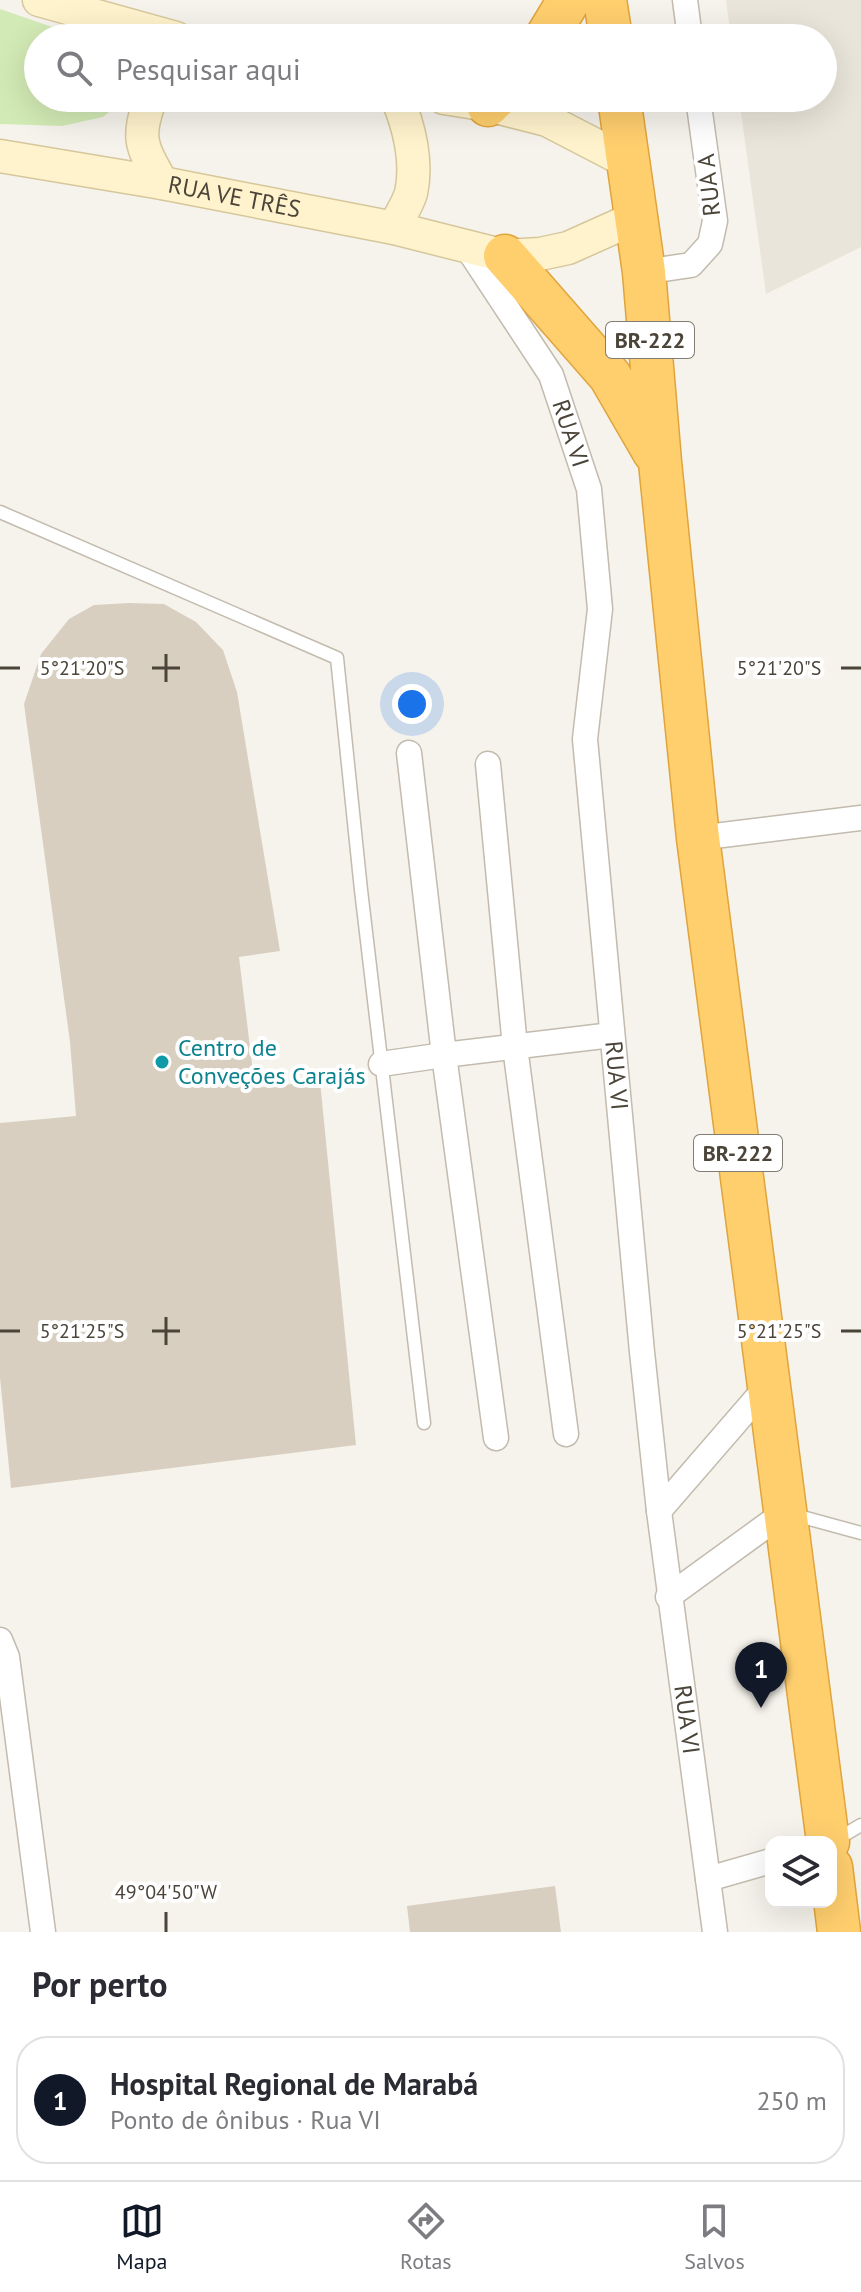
<!DOCTYPE html>
<html lang="pt">
<meta charset="utf-8">
<style>
body{margin:0;font-family:"PT Sans",sans-serif;background:#f2f2f3;color:#2b2b33}
.controls{position:absolute;right:24px;bottom:24px;display:grid;overflow:hidden;border-radius:16px;box-shadow:0 8px 32px #0002}
.controls button{width:72px;height:72px;display:grid;place-items:center;padding:0;border:0;border-bottom:2px solid #e1e1e2;background:#fff;color:#2b2b33;font:40px sans-serif}
.you{position:absolute;left:412px;top:704px;width:28px;height:28px;margin:-20px;border:6px solid #fff;border-radius:50%;background:#1a73e8;box-shadow:0 0 0 12px #1a73e833}
.badge{display:grid;place-items:center;width:52px;height:52px;border-radius:50%;background:#111827;color:#fff;font-size:26px;font-weight:700}
.pin{position:absolute;translate:-50% -66px;filter:drop-shadow(0 2px 4px #0008)}
.pin::after{content:'';position:absolute;top:42px;width:28px;height:24px;background:inherit;clip-path:polygon(0 0,100% 0,50% 100%)}
.list{margin:0;padding:0;list-style:none}
h2{display:flex;justify-content:space-between;align-items:center;height:104px;margin:0;padding:0 32px;font-size:34px}
h2 small{font-size:26px;font-weight:400;color:#7c7c81}
.list li{display:grid;grid-template-columns:52px 1fr auto;gap:24px;align-items:center;box-sizing:border-box;height:128px;margin:0 16px 16px;padding:0 16px;border:2px solid #e1e1e2;border-radius:32px}
.list b{display:block;font-size:30px;white-space:nowrap}
.list p{margin:0;font-size:26px;white-space:nowrap;color:#7c7c81}
.list em{font-size:26px;font-style:normal;color:#7c7c81}
.icon{flex:none;width:44px;height:44px;fill:none;stroke:currentColor;stroke-width:2;stroke-linecap:round;stroke-linejoin:round}
.map{position:relative;flex:none;width:861px;height:1932px;overflow:hidden}
.search{position:absolute;background:#fff;box-shadow:0 8px 32px #0002;left:24px;right:24px;top:24px;height:88px;display:flex;align-items:center;gap:20px;box-sizing:border-box;padding:0 28px;border-radius:44px;color:#7c7c81;font-size:30px}
.sheet{height:248px;background:#fff}
nav{display:flex;justify-content:space-around;align-items:center;box-sizing:border-box;height:112px;border-top:2px solid #e1e1e2;background:#fff;font-size:22px;color:#7c7c81}
nav a{display:grid;justify-items:center;gap:4px}
nav .on{color:#111827}
.map>svg:first-child{display:block}
.residential{fill:#eae5da}
.green{fill:#d2eab5}
.building{fill:#d8cfc1}
.lines{fill:none;stroke-linecap:round;stroke-linejoin:round}
.lane-casing{stroke:#c2bbae;stroke-width:15}
.street-casing{stroke:#c2bbae;stroke-width:27}
.secondary-casing{stroke:#d6c79b;stroke-width:35}
.highway-casing{stroke:#e0a43c;stroke-width:45}
.lane{stroke:#fff;stroke-width:12}
.street{stroke:#fff;stroke-width:24}
.secondary{stroke:#fff3cd;stroke-width:32}
.highway{stroke:#ffcf6e;stroke-width:42}
.ticks{fill:none;stroke:#4b4439;stroke-width:3}
.culture-dot{fill:#0f9aa8;stroke:#fff;stroke-width:3}
.labels{text-anchor:middle;stroke-width:8;stroke-linejoin:round;paint-order:stroke}
.shield{fill:#fff;stroke:#817c74;stroke-width:2}
.shield-label{font-size:22px;font-weight:bold;fill:#4b4439}
.street-label{font-size:24px;fill:#4b4439;stroke:#fff}
.culture-label{font-size:24px;fill:#0d838f;stroke:#fff;text-anchor:start}
.ticks-label{font-size:20px;text-anchor:middle;fill:#4b4439;stroke:#fff;stroke-width:8;stroke-linejoin:round;paint-order:stroke}
</style>
<div class="map">
<svg width="861" height="1932" viewBox="0 0 861 1932">
<rect width="100%" height="100%" fill="#f6f3ec"/>
<path class="residential" d="M726 0H861V247L766 294 739 98H823V38H731Z"/>
<path class="green" d="M0 9 84 38H38V98H120V103L103 117 62 126 0 124Z"/>
<path class="building" d="M129 603 164 604 196 622 223 650 237 692 280 951 239 957 255 1088 320 1081 356 1445 11 1488 0 1378V1123L76 1116 70 1042 24 704 41 654 69 619 94 605Z
M555 1886 561 1932H410L407 1906Z"/>
<g class="lines">
<defs>
<path id="lane" d="M0 512 337 658 361 890 424 1423
M795 1515 861 1533
M834 1841 861 1825"/>
<g id="street">
<path d="M685 0 690 38"/>
<path id="s1" d="M466 246 551 375 589 489 600 609 585 739 642 1352 659 1511 715 1932"/>
<path d="M644 272 691 265 710 244 715 221 698 98"/>
<path d="M409 753 444 1055 612 1035"/>
<path d="M488 764 515 1047 566 1434"/>
<path d="M698 838 861 818"/>
<path d="M381 1064 444 1055 496 1438"/>
<path d="M659 1511 768 1385"/>
<path d="M668 1597 785 1512"/>
<path d="M0 1640 7 1657 43 1932"/>
<path d="M708 1879 771 1861"/>
</g>
<g id="secondary">
<path d="M39 0 176 38"/>
<path d="M151 98C135 139 142 147 162 183"/>
<path d="M444 98 488 105 547 120 628 162"/>
<path id="s2" d="M0 156 162 183 394 228 505 256 540 254 568 248 635 218"/>
<path d="M394 228C399 217 408 204 411 193 418 162 409 126 397 98"/>
</g>
<path id="highway" d="M605 0 611 38
M546 38 569 0
M619 98 644 272 660 462 698 838 828 1842
M488 105 495 98
M505 256 610 376 654 452
M831 1867 839 1932"/>
</defs>
<use href="#lane" class="lane-casing"/>
<use href="#street" class="street-casing"/>
<use href="#secondary" class="secondary-casing"/>
<use href="#highway" class="highway-casing"/>
<use href="#lane" class="lane"/>
<use href="#street" class="street"/>
<use href="#secondary" class="secondary"/>
<use href="#highway" class="highway"/>
</g>
<path class="ticks" d="M166 654V682M0 668H20M152 668H180M841 668H861M166 1317V1345M0 1331H20M152 1331H180M841 1331H861M166 1912V1932"/>
<circle class="culture-dot" cx="162" cy="1062" r="8"/>
<g class="labels">
<g class="shield">
<rect x="606" y="322" width="88" height="36" rx="6"/>
<rect x="694" y="1135" width="88" height="36" rx="6"/>
</g>
<g class="shield-label">
<text x="650" y="348">BR-222</text>
<text x="738" y="1161">BR-222</text>
</g>
<g class="street-label">
<text transform="translate(709 185) rotate(-96)" y="8">RUA A</text>
<text dy="8" stroke="none"><textPath href="#s2" startOffset="238">RUA VE TRÊS</textPath></text>
<text dy="8" stroke="none"><textPath href="#s1" startOffset="216">RUA VI</textPath></text>
<text dy="8" stroke="none"><textPath href="#s1" startOffset="864">RUA VI</textPath></text>
<text dy="8" stroke="none"><textPath href="#s1" startOffset="1512">RUA VI</textPath></text>
</g>
<g class="culture-label">
<text x="178" y="1056">Centro de<tspan x="178" dy="28">Conveções Carajás</tspan></text>
</g>
</g>
<g class="ticks-label">
<text x="82" y="675">5°21'20"S</text>
<text x="779" y="675">5°21'20"S</text>
<text x="82" y="1338">5°21'25"S</text>
<text x="779" y="1338">5°21'25"S</text>
<text x="166" y="1899">49°04'50"W</text>
</g>
</svg>
<div class="controls">
<button><svg class="icon" aria-label="layers" viewBox="0 0 24 24"><path d="M12 4l9 5-9 5-9-5zM3 14l9 5 9-5"/></svg></button>
</div>
<div class="you"></div>
<div class="pin badge" style="left:761px;top:1708px">1</div>
<div class="search"><svg class="icon" aria-label="search" viewBox="0 0 24 24"><circle cx="10" cy="10" r="6"/><path d="M15 15l6 6"/></svg>Pesquisar aqui</div>
</div>
<section class="sheet">
<h2>Por perto<small></small></h2>
<ul class="list">
<li><span class="badge">1</span><div><b>Hospital Regional de Marabá</b><p>Ponto de ônibus · Rua VI</p></div><em>250 m</em></li>
</ul>
</section>
<nav>
<a class="on"><svg class="icon" aria-label="map" viewBox="0 0 24 24"><path d="M3 6l6-2 6 2 6-2v14l-6 2-6-2-6 2zM9 4v14M15 6v14"/></svg>Mapa</a>
<a><svg class="icon" aria-label="directions" viewBox="0 0 24 24"><path d="M12 3l9 9-9 9-9-9zM9 14v-3h6M13 9l2 2-2 2"/></svg>Rotas</a>
<a><svg class="icon" aria-label="saved" viewBox="0 0 24 24"><path d="M7 4h10v16l-5-4-5 4z"/></svg>Salvos</a>
</nav>
